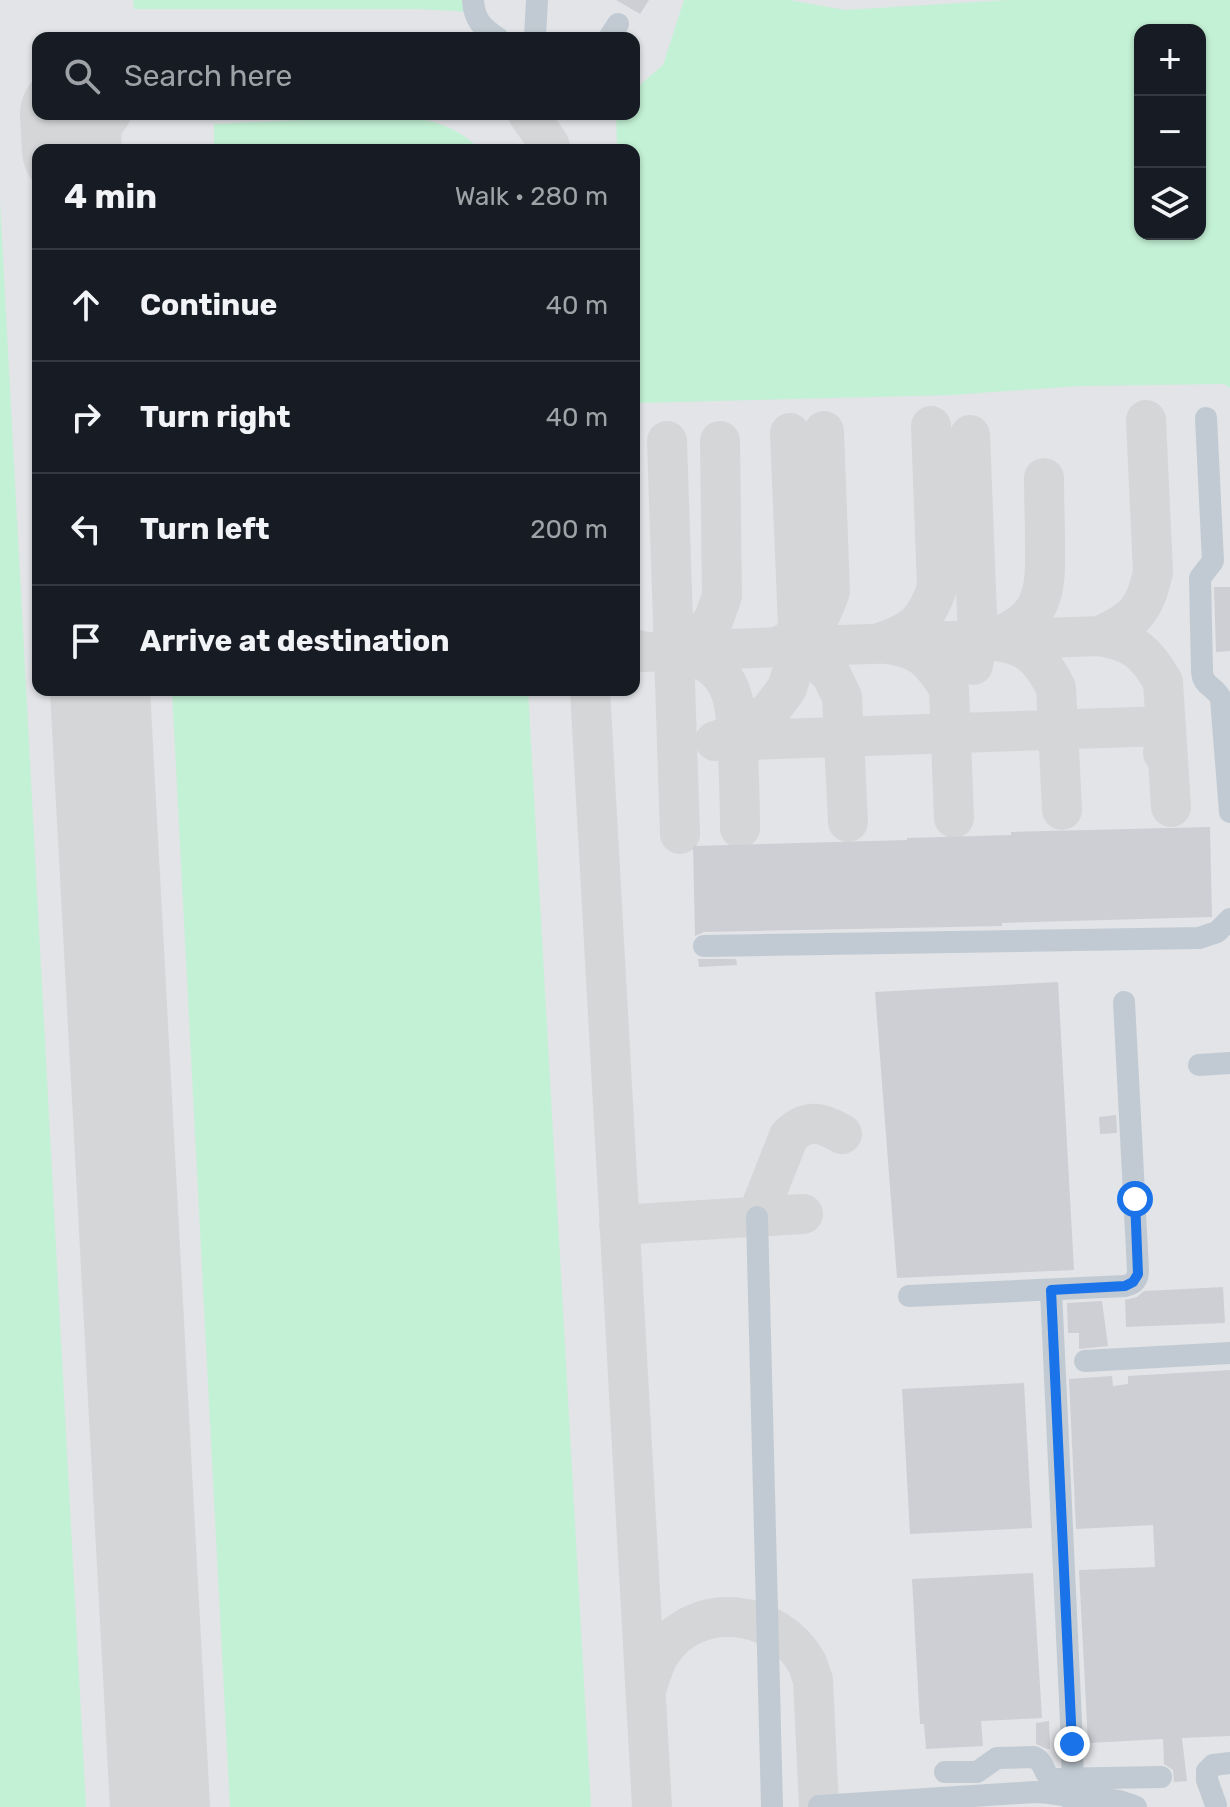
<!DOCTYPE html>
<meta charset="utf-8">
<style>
body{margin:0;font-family:Rubik,sans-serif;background:#20242c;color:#f1f3f6}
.controls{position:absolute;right:24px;top:24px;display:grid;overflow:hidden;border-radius:16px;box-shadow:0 2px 6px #0004}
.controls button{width:72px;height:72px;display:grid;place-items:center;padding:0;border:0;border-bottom:2px solid #363941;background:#171b24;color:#f1f3f6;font:40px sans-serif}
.stop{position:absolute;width:24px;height:24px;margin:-18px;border:6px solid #1a73e8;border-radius:50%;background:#fff}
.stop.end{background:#1a73e8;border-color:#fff;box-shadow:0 2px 8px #0008}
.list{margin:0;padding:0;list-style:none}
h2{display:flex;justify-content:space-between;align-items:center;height:104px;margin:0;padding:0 32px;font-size:34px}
h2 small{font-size:26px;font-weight:400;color:#9ea1a6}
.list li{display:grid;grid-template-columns:52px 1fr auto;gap:24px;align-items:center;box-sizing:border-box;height:112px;padding:0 32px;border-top:2px solid #363941}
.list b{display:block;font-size:30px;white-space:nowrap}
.list em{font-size:26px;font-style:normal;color:#9ea1a6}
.icon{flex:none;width:44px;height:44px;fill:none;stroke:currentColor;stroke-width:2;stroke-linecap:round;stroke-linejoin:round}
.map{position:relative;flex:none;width:1230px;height:1807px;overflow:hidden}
.search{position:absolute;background:#171b24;box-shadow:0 2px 6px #0004;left:32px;top:32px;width:608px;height:88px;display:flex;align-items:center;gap:20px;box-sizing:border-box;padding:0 28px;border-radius:16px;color:#9ea1a6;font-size:30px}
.panel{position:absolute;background:#171b24;box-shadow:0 2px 6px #0004;left:32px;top:144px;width:608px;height:552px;border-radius:16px}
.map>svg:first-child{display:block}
.airport{fill:#e2e4e7;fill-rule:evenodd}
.green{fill:#c3f1d5;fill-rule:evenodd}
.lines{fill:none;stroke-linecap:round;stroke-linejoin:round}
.taxiway{stroke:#d5d6d8;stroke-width:40}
.runway{stroke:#d5d6d8;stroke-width:100}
.building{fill:#cdcfd5}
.minor{stroke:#c1cad2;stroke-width:22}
.route{stroke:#1a73e8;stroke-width:10}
</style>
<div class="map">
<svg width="1230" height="1807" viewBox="0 0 1230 1807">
<rect width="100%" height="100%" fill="#f5f3f3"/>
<path class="airport" d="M0 0H1230V1807H0ZM1140 30H1200V234H1140ZM38 38H634V114H38ZM38 150H634V690H38Z"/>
<path class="green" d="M133 0H471L472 12 419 9H134Z
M684 0H789L845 10 1008 0H1230V388L1224 384 1080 386 951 395 639 403 634 360V150H617L616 114H634V90L663 65ZM1200 30V234H1140V30Z
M393 116C427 118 457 125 480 150H214V124Z
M0 202 86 1807H0Z
M172 690H528L591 1807H230Z"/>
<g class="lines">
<path class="taxiway" d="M528 114 549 144 551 150
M88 150 95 137 111 114
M931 426 937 588C925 622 914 632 879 643 917 646 930 657 949 689L954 818
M824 431 830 591C818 627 810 631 777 647L799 650 817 660 832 676 842 697 848 822
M970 435 978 640 973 665
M667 441 680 834
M720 441 722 596 713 621 697 639 673 651C736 662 736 701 738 753 739 778 740 803 740 828
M1044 478C1044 499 1045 520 1045 541 1046 593 1045 621 989 640 1026 643 1040 656 1056 688L1062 810
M1100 636C1135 620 1145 610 1153 572L1146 420
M634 649 644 652 1100 636C1134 642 1146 652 1163 682L1171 807
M590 690 652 1807
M723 738 737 732 770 711 787 688 799 650 790 433
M715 741 1165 726 1163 753
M757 1217 789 1136C807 1118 822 1122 842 1134
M619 1225 803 1214
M647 1687C651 1675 654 1663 661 1652 697 1599 777 1609 807 1663 809 1668 811 1675 813 1680L819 1807"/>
<path class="runway" d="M70 114 72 150
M100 690 160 1807"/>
</g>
<path class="building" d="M616 0H649L640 14Z
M1214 587H1230V651L1216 652Z
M1210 827 1212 917 1002 923V926L704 932 695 936 693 846 907 840V838L1011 835V832Z
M698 959H736L737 965 699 967Z
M1058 982 1074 1270 897 1278 875 992Z
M1116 1115 1117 1133 1100 1134 1099 1117Z
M1223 1287 1225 1323 1126 1327 1125 1300 1137 1297 1144 1291Z
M1102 1301 1108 1346 1079 1349V1333H1068L1067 1303Z
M1230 1370V1736L1182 1738 1187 1781 1174 1782 1173 1770 1164 1764 1163 1739 1088 1743 1079 1570 1155 1567 1153 1525 1076 1529 1069 1379 1112 1376 1113 1386 1128 1384V1376Z
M1024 1383 1032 1528 910 1534 902 1389Z
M1033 1573 1042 1718 981 1721 983 1746 926 1749 924 1724H920L912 1579Z
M1049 1721 1050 1749H1047L1036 1744V1723Z"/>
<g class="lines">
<path class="minor" d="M473 0C474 19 482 28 498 38
M535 38 537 0
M609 38 618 24
M1206 418 1213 561 1200 578 1202 671C1203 688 1215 685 1221 699L1230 812
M704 946 1199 938 1217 932 1230 919
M1199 1065 1230 1063
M757 1217 772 1807
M1051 1290 1072 1744 1073 1807
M909 1296 1125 1286C1134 1284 1138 1279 1138 1270L1124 1002
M1085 1361 1230 1353
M945 1772H977L997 1758 1034 1757C1045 1762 1043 1773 1051 1779L1161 1777
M1216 1805 1207 1780V1771L1213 1765 1230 1763
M819 1806 1035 1792C1052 1792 1069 1797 1086 1798 1109 1800 1114 1798 1136 1807"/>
</g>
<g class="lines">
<path class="route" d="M1072 1744 1051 1290 1125 1286 1133 1282 1138 1274 1135 1199"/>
</g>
</svg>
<div class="controls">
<button>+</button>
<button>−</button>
<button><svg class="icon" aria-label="layers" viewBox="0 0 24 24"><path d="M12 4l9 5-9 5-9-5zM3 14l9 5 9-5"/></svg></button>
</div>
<div class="stop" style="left:1135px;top:1199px"></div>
<div class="stop end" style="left:1072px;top:1744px"></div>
<div class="search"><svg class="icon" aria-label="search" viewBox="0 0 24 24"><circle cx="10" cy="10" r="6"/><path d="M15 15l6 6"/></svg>Search here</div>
<section class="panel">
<h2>4 min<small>Walk · 280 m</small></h2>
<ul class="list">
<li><svg class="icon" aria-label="ahead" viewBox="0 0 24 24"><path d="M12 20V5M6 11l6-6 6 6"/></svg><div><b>Continue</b></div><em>40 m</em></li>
<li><svg class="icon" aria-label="right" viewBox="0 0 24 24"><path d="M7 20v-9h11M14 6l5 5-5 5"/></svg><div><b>Turn right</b></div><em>40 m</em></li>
<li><svg class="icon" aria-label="left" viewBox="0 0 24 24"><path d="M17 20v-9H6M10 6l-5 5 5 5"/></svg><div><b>Turn left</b></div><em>200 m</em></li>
<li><svg class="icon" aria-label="arrive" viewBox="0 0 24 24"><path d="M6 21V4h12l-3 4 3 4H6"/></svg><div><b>Arrive at destination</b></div></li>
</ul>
</section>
</div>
